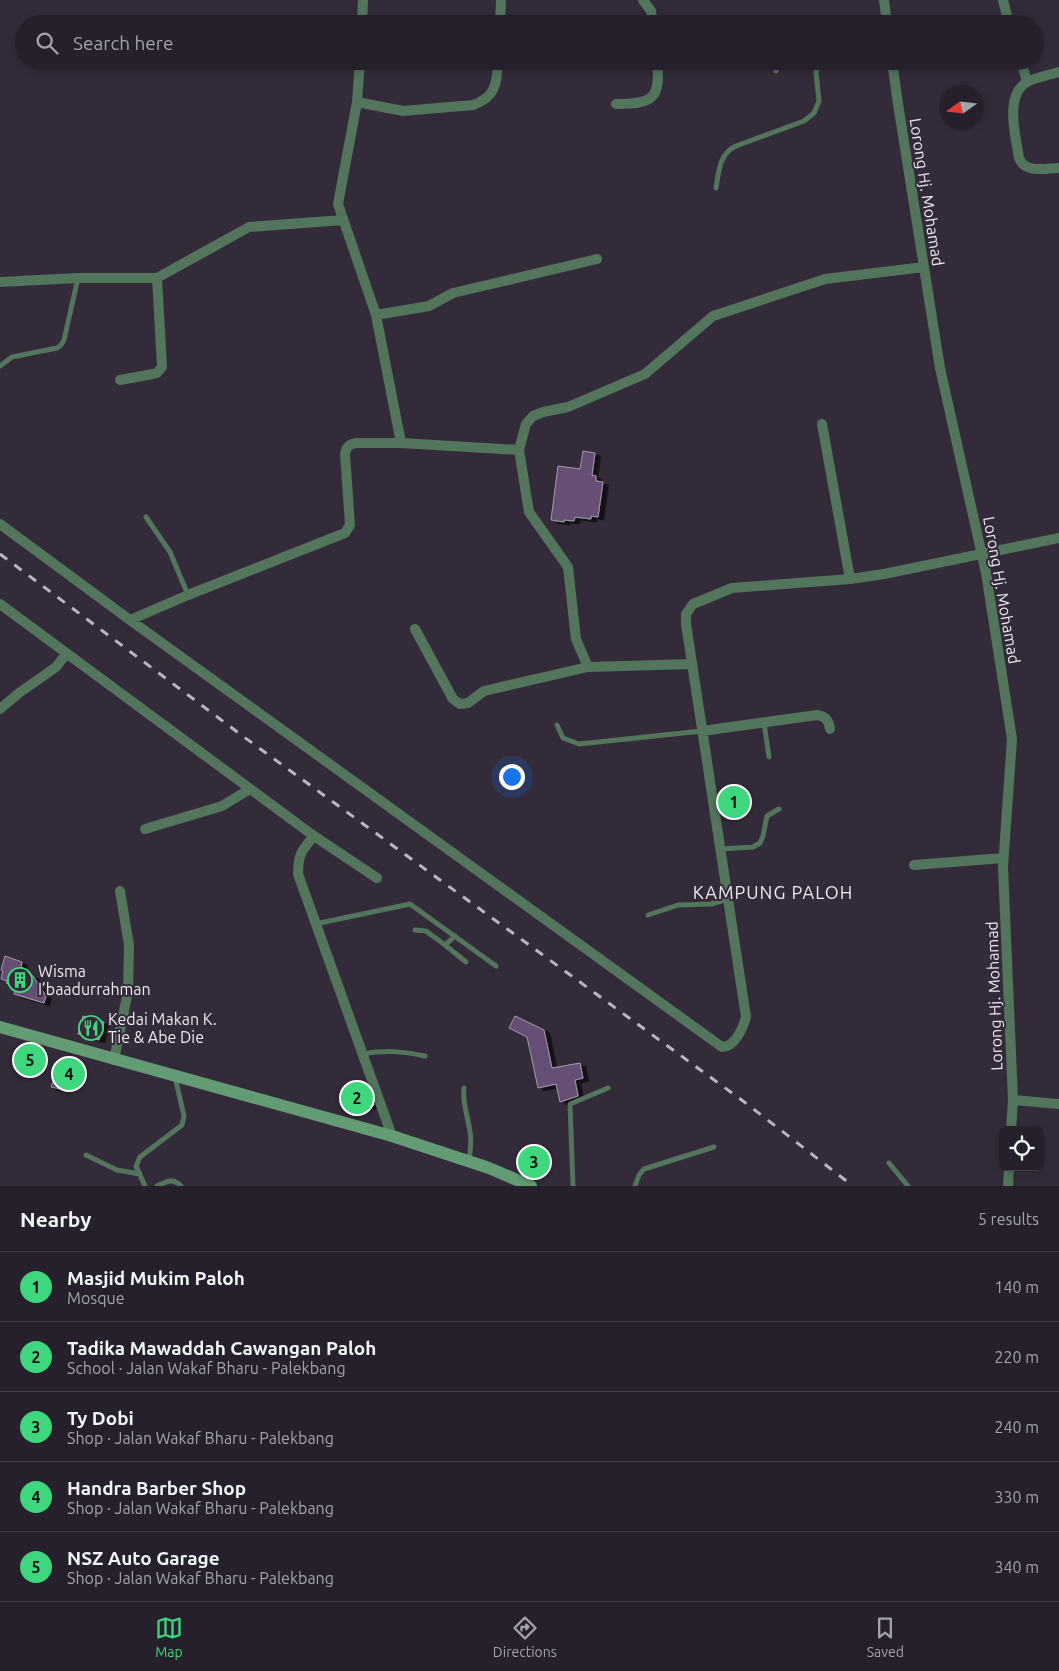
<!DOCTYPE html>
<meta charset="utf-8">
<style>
body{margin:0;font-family:Ubuntu,sans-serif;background:#322d38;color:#f1f3f6}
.controls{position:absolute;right:15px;bottom:15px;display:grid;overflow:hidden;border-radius:8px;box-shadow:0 2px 8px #0003}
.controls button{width:45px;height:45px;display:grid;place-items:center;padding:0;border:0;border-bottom:1px solid #423e48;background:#26202c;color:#f1f3f6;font:25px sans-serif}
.compass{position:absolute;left:939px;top:85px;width:45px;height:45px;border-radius:50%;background:#26202c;box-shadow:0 2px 8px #0003;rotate:256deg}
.you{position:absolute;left:511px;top:776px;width:18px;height:18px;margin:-12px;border:4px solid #fff;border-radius:50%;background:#1a73e8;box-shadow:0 0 0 8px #1a73e833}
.badge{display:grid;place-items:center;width:32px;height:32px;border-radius:50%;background:#3fd77d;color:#111;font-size:16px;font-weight:700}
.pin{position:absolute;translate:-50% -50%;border:2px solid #fff;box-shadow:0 1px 5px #0006}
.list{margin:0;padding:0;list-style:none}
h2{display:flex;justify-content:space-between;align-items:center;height:65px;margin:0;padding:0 20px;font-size:21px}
h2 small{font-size:16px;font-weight:400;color:#a4a3a9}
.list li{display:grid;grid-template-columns:32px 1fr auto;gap:15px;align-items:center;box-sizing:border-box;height:70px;padding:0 20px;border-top:1px solid #423e48}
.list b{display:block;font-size:19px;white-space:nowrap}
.list p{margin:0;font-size:16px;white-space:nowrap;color:#a4a3a9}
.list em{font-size:16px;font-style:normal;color:#a4a3a9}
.icon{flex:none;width:28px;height:28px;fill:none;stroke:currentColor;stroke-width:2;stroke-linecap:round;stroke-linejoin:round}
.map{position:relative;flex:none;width:1059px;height:1186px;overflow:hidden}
.search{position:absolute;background:#26202c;box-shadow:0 2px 8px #0003;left:15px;right:15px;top:15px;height:55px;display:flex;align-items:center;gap:12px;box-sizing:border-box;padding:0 18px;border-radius:28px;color:#a4a3a9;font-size:19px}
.sheet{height:415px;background:#26202c}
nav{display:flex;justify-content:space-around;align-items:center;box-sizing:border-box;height:70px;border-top:1px solid #423e48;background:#26202c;font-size:14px;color:#a4a3a9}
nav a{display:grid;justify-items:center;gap:2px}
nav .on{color:#3fd77d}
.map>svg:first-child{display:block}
.building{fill:#654f75;stroke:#a49aac;filter:url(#shadow)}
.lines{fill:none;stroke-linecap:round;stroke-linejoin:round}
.service{stroke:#52755c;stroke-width:5}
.minor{stroke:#52755c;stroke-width:10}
.secondary{stroke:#639c74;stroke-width:12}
.rail{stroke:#bab5bf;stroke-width:3;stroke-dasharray:9 9;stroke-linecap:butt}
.labels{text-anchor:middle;stroke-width:4;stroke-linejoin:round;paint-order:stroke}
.street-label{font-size:16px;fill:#ebe6ef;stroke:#332b3a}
.poi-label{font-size:16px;fill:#ebe6ef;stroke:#332b3a;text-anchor:start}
.neighbourhood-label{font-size:18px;letter-spacing:1px;fill:#ebe6ef;stroke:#332b3a}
</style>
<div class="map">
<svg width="1059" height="1186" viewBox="0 0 1059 1186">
<defs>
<filter id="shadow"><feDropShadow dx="5.5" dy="3" stdDeviation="0" flood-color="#0009"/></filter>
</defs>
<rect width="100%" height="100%" fill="#332b3a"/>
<path class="building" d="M583 451 595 453 592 475 596 476V481L603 482 598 517 591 516V519L575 517 574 521 564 520V522L551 520 558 466 580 469Z
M5 956 22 962 21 968 25 969 24 973 33 976 46 996 44 1003 14 994 16 988 11 986 12 984 6 983 7 981 1 979 3 971 1 970Z
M83 1016 104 1022 99 1040 78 1034Z
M515 1016 544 1030 552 1068 580 1063 583 1078 575 1080 578 1096 560 1102 556 1084 538 1088 527 1037 509 1028Z
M24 1053 38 1057 34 1070 20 1066Z
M60 1060 74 1064 70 1077 64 1075 60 1089 51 1087Z
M367 1088 374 1105 357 1109 356 1104 349 1106 348 1102 342 1103 340 1094Z"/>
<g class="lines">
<path class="service" d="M776 71 778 61
M716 188C719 171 719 154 736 146L804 121 814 113 819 101 816 72 819 61
M0 366 12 357 57 348 61 345 64 340 78 278
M146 517 170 552 188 595
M764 723 769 757
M557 725 563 738 579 744 702 731
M721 849 753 847 760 843 763 836 767 816 779 809
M648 915 678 905 711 904 728 899
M315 924 410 904 496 966
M415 930 426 931 445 945 455 936
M445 945 466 962
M362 1054C387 1050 400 1051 425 1056
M464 1088C462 1102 468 1117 470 1132 472 1141 470 1152 469 1161
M86 1155 117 1170 140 1174
M889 1163 908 1186
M145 1186 136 1166 140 1157 182 1125 184 1116 175 1077
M157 1186C166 1182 173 1177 181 1186
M573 1186 570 1104 608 1088
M635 1186 639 1175 644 1169 714 1147"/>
<path class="minor" d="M643 0 651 11 653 24
M884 0 887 24
M1003 0 1009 24
M362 24 363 0
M500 24 501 0
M892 61 898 104 940 368 986 573 1012 739 1003 867 1013 1100 1011 1130
M1021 61 1027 82
M1059 72C1049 75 1038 77 1029 81 1003 93 1016 137 1019 158 1025 174 1046 168 1059 168
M357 102 403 111 473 105C496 97 497 83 498 61
M616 104C653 104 661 99 657 61
M0 282 78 278H157
M376 315 429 306 453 293 597 259
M120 380 153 374 157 373 162 367 157 278 249 227 343 220
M822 424 850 579
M401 443 519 450 529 512 568 567 576 639 588 667
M519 450 526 424 533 416 543 412 568 407 645 374 713 316 825 279 924 267
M0 524 130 620 722 1047C735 1047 743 1028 746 1017L686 624V614L693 604 732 588 850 579 884 574 1059 538
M0 604 314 836C302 850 298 854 298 874L392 1136
M130 620 188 595 345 533 350 525 345 454C346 447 349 444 356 443H401L376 315 338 204 357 102 360 61
M415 629 453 699 460 704 468 703 484 691 588 667 692 664
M0 709 19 693 56 667 66 654
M702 731 817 715C825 716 829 720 830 729
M145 829 222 806 250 789
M314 836 377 878
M914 865 1003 858
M114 1060 128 991 129 945 120 891
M1013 1100 1059 1104
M1008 1186 1009 1167"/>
<path class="secondary" d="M0 1027 392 1136 489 1168 531 1186"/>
<path class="rail" d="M0 554 244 737 743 1101 853 1186"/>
</g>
<defs>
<symbol id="building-ring" viewBox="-11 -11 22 22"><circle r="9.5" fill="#332b3a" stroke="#3fd77d" stroke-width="1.5"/><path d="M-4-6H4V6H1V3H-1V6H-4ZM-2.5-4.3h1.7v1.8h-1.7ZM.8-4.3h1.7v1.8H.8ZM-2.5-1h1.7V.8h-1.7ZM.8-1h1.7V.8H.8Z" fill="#3fd77d"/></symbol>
<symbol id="restaurant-ring" viewBox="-11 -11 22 22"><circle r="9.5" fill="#332b3a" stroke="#3fd77d" stroke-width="1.5"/><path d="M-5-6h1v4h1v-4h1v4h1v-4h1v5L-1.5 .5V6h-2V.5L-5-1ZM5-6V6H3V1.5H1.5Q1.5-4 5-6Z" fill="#3fd77d"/></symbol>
</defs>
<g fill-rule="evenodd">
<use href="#building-ring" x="6" y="966" width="28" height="28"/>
<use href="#restaurant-ring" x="77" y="1014" width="28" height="28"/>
</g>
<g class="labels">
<g class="street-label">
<text transform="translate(927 192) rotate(81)" y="6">Lorong Hj. Mohamad</text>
<text transform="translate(1002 590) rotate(80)" y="6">Lorong Hj. Mohamad</text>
<text transform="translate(994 996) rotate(-92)" y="6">Lorong Hj. Mohamad</text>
</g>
<g class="poi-label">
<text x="38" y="977">Wisma<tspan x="38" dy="18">I’baadurrahman</tspan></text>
<text x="108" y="1025">Kedai Makan K.<tspan x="108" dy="18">Tie &amp; Abe Die</tspan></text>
</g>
<g class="neighbourhood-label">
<text x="773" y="899">KAMPUNG PALOH</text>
</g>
</g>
</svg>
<div class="controls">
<button><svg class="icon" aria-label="locate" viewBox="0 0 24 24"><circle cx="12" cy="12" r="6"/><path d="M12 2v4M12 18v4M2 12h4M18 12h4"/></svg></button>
</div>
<svg class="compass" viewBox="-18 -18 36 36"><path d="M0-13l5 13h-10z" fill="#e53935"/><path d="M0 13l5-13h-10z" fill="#a4a3a9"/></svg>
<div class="you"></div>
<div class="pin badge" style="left:734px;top:802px">1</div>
<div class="pin badge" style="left:357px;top:1098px">2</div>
<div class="pin badge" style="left:534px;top:1162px">3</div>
<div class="pin badge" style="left:69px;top:1074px">4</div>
<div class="pin badge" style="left:30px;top:1060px">5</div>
<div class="search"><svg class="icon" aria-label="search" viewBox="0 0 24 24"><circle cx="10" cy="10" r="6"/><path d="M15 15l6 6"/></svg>Search here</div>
</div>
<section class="sheet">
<h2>Nearby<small>5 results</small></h2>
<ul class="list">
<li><span class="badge">1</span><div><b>Masjid Mukim Paloh</b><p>Mosque</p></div><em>140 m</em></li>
<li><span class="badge">2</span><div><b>Tadika Mawaddah Cawangan Paloh</b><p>School · Jalan Wakaf Bharu - Palekbang</p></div><em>220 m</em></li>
<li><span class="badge">3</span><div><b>Ty Dobi</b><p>Shop · Jalan Wakaf Bharu - Palekbang</p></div><em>240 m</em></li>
<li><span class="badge">4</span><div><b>Handra Barber Shop</b><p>Shop · Jalan Wakaf Bharu - Palekbang</p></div><em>330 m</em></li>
<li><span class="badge">5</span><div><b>NSZ Auto Garage</b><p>Shop · Jalan Wakaf Bharu - Palekbang</p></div><em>340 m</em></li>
</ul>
</section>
<nav>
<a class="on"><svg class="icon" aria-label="map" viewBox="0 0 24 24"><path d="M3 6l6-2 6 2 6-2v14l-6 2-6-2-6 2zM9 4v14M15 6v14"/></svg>Map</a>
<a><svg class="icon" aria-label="directions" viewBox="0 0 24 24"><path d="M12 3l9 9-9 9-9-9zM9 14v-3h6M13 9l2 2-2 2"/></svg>Directions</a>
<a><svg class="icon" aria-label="saved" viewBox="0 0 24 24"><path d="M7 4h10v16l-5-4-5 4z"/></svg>Saved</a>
</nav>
